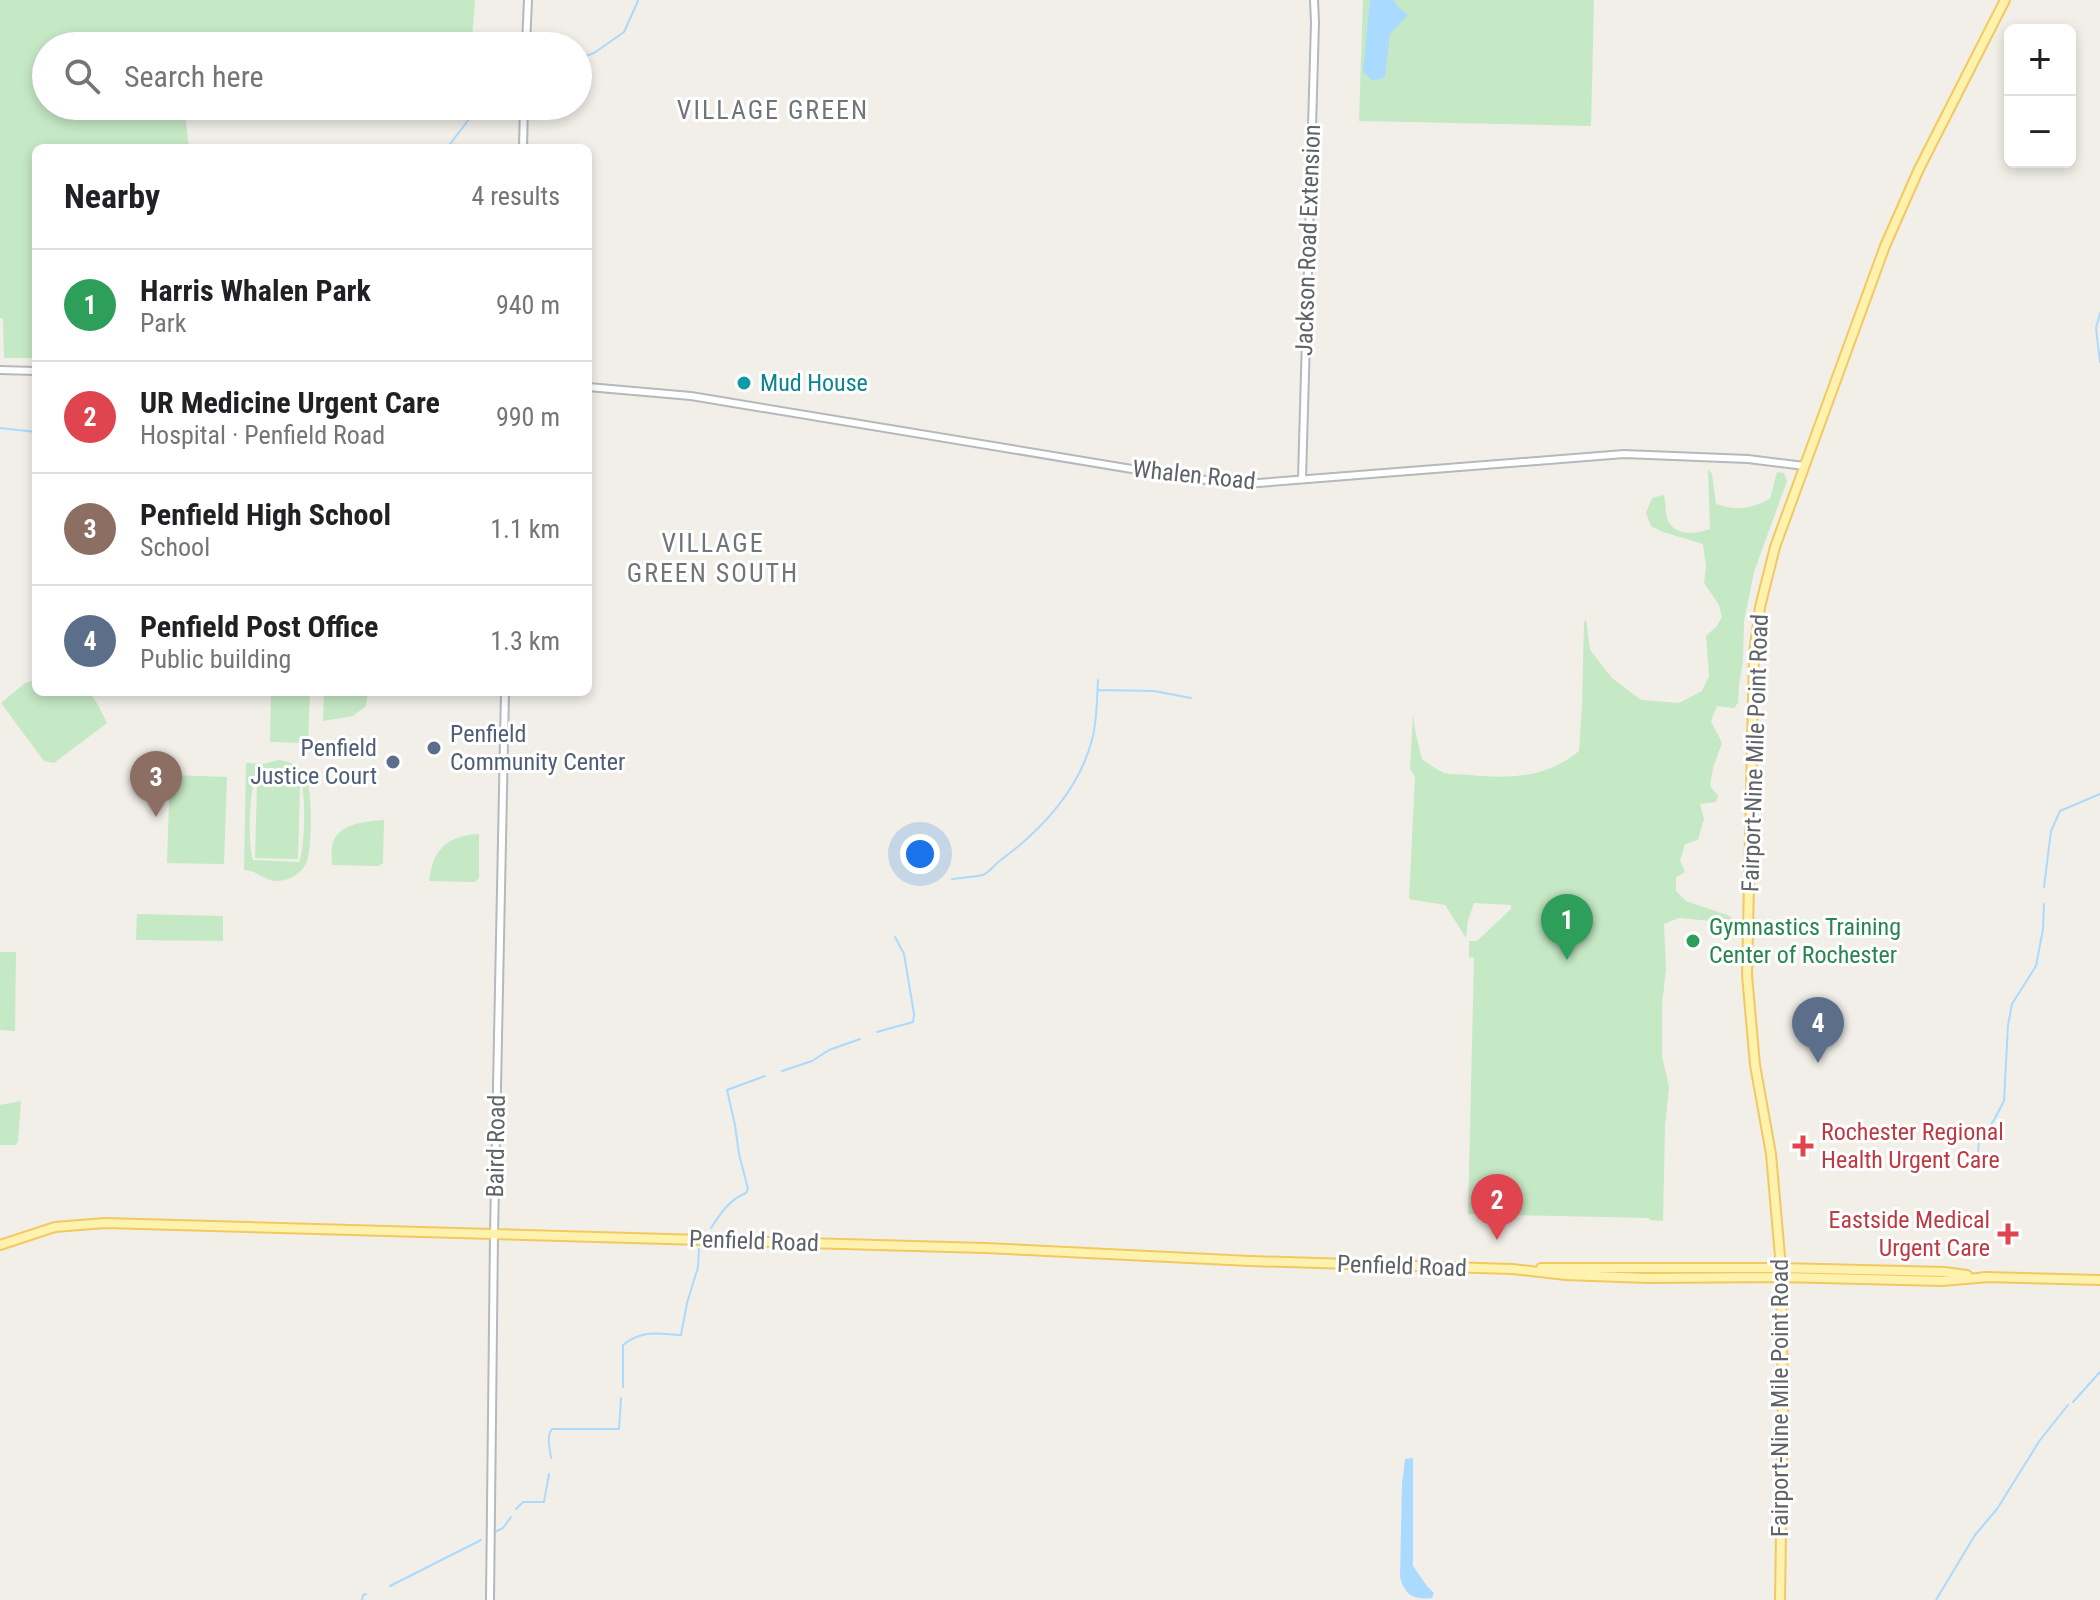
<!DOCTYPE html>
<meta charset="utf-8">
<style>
body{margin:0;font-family:"Roboto Condensed",sans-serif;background:#f2f2f2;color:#202124}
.controls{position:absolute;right:24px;top:24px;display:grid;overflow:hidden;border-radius:12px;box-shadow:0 4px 12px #0003}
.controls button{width:72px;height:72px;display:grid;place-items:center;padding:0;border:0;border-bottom:2px solid #e0e0e0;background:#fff;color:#202124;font:40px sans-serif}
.you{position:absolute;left:920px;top:854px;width:28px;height:28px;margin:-20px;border:6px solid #fff;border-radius:50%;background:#1a73e8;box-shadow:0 0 0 12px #1a73e833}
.badge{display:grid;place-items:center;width:52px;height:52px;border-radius:50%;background:#ea4335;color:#fff;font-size:26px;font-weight:700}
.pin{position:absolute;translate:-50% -66px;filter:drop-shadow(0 2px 4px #0008)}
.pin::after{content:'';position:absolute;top:42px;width:28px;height:24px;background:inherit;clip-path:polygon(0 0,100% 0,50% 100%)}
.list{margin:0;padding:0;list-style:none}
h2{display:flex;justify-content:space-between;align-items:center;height:104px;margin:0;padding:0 32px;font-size:34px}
h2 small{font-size:26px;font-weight:400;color:#757577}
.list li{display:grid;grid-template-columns:52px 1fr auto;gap:24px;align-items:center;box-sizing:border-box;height:112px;padding:0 32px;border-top:2px solid #e0e0e0}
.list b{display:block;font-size:30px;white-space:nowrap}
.list p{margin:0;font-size:26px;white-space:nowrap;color:#757577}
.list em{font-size:26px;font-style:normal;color:#757577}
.icon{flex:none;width:44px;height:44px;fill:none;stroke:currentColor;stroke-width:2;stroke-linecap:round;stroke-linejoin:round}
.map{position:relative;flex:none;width:2100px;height:1600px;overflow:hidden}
.search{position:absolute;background:#fff;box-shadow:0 4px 12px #0003;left:32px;top:32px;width:560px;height:88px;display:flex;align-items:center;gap:20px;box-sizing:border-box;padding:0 28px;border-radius:44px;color:#757577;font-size:30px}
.panel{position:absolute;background:#fff;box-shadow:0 4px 12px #0003;left:32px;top:144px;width:560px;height:552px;border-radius:12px}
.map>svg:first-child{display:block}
.green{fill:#c5e8c5;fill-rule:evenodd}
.water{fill:#aadaff}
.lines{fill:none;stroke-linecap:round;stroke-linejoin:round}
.stream{stroke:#aadaff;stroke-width:2}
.minor-casing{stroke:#b5b8bc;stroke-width:10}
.major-casing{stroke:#f2c960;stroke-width:12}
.minor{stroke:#fff;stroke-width:6}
.major{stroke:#fff2af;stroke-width:8}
.culture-dot{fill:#0f9aa8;stroke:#fff;stroke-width:3}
.service-dot{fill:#5c6f8a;stroke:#fff;stroke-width:3}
.leisure-dot{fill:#2e9e5b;stroke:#fff;stroke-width:3}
.health-dot{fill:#e0444e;stroke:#fff;stroke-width:3}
.labels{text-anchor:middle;stroke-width:6;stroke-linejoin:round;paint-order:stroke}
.street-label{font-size:24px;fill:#5f6368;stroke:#fff}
.culture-label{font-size:24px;fill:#0d838f;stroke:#fff;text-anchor:start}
.service-label{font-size:24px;fill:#4e5e75;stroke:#fff;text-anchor:start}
.leisure-label{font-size:24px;fill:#27864d;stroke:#fff;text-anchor:start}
.health-label{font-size:24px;fill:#be3a42;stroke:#fff;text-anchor:start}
.neighbourhood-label{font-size:26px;letter-spacing:2px;fill:#70757a;stroke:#fff}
</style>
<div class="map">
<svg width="2100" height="1600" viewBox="0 0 2100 1600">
<rect width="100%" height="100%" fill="#f1efe8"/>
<path class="green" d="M0 0H475L472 38 469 46H46V106H184L189 148H36V358H4L3 318H0Z
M1363 0H1594L1591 126 1359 121Z
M1708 469 1712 474 1716 504C1738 511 1749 509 1770 499L1777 472 1784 473 1787 481 1754 572 1744 621 1743 662 1739 684 1738 703 1734 708 1717 706 1711 721 1722 743 1713 768 1710 786 1718 796 1716 802 1700 804 1704 819 1698 840 1685 844 1680 861 1685 872 1676 877V891L1686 901 1730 916 1735 923 1679 918 1664 924 1666 969 1662 1005V1056L1669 1087 1665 1126 1663 1221 1650 1220 1649 1218 1468 1214 1474 958 1469 957V941H1477L1511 909V905L1474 903 1468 920 1466 938 1445 905 1409 899 1415 777 1410 769 1413 715 1416 735 1422 759C1429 764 1437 770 1444 773 1452 775 1462 774 1470 775 1510 779 1547 778 1579 751L1582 706 1584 623 1586 619 1590 650 1612 678 1641 700 1679 703 1702 691 1709 676 1706 636 1717 626 1722 617 1719 605 1704 583 1706 566 1703 544 1663 532 1651 526 1646 513 1652 498 1664 495C1666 503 1665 515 1668 521 1677 537 1696 534 1710 529Z
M36 680V692H89L97 703 107 723 54 763 44 761 1 703 25 683Z
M271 692H310L308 743 270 742Z
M324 692H368L366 706 353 716 323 721Z
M278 760C289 761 298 765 305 774 313 787 312 847 307 861 303 871 295 878 284 880 267 885 259 870 244 870L246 763 263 764ZM255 780 301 781C306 795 305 848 299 862L253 860C248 846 249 794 255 780Z
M170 775 227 777 224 864 167 863Z
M257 782 300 783 298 859 255 858Z
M384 820 383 863 379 866 332 865C332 857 330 846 335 838 344 823 368 821 384 820Z
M479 834V878L475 882 429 881C433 849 447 836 479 834Z
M137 914 223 916V941L136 940Z
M0 952H16L15 1031 0 1030Z
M21 1101 18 1142 15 1145H0V1105Z"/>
<path class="water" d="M1370 0H1394L1397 6 1408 15 1390 34 1385 77 1373 81 1363 72Z
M1413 1458V1566L1427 1586 1434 1593 1432 1598C1413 1600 1405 1595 1400 1577L1402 1484 1405 1459Z"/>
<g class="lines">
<path class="stream" d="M578 59 594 53 624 32 638 1
M447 148 479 106
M2100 313 2096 328 2100 362
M0 428 36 432
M1098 690 1154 691 1191 698
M952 879C962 878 973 877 983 875 990 872 995 864 1002 859 1043 829 1081 787 1093 736 1097 718 1097 699 1098 680
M2044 887 2051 831 2060 811 2100 794
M877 1032 913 1022 914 1014 904 954 895 937
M782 1071 812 1061 829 1050 860 1039
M1978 1151 1979 1142 1994 1120 2004 1101 2008 1025 2012 1004 2036 966 2043 929 2044 904
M711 1228C720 1214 730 1199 746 1193L748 1189 739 1154 735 1125 727 1090 765 1076
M623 1387V1345C643 1329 657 1334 681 1335L687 1303 698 1267 699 1249
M2073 1402 2100 1372
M551 1458C550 1448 546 1437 552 1429H619L621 1398
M516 1509 523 1502H544L549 1474
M495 1532 503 1528 511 1517
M390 1586 481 1540
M362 1600 363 1595 366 1594
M1936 1600 1975 1535 1997 1509 2040 1440 2068 1405"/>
<defs>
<path id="minor" d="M526 46 528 0
M523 148 524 106
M0 370 36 371
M588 387 691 396 1174 476 1231 483H1258L1624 454 1748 459 1805 466
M1302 479 1315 22 1314 0
M490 1600 494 1235 505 692"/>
<path id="major" d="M0 1245 55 1227 105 1223 985 1248 1250 1261 1512 1269 1566 1275 1648 1278 1781 1277 1942 1281 1989 1277
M1541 1268H1781L1944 1272 1967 1275
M1984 1277 2100 1280
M1780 1600 1783 1397 1781 1268 1771 1154 1755 1065 1747 975 1754 654 1760 607 1775 547 1885 246 1919 169 2005 0"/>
</defs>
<use href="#minor" class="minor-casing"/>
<use href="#major" class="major-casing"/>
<use href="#minor" class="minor"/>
<use href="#major" class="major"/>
</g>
<circle class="culture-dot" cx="744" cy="383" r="8"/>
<g class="service-dot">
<circle cx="434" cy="748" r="8"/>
<circle cx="393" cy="762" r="8"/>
</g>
<circle class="leisure-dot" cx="1693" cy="941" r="8"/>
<g class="health-dot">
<path d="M1799 1134h8v8h8v8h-8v8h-8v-8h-8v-8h8z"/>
<path d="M2004 1222h8v8h8v8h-8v8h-8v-8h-8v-8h8z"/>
</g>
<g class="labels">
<g class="street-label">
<text transform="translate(1308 240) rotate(-88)" y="8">Jackson Road Extension</text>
<text transform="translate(1194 475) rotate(6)" y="8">Whalen Road</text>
<text transform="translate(1755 753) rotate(-88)" y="8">Fairport-Nine Mile Point Road</text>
<text transform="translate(496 1146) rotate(-89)" y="8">Baird Road</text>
<text transform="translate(754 1241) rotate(2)" y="8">Penfield Road</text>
<text transform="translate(1402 1266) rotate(2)" y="8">Penfield Road</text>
<text transform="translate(1780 1398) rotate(-90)" y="8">Fairport-Nine Mile Point Road</text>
</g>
<g class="culture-label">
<text x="760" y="391">Mud House</text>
</g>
<g class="service-label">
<text x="450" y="742">Penfield<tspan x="450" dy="28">Community Center</tspan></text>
<text x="377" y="756" text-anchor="end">Penfield<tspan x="377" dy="28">Justice Court</tspan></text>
</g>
<g class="leisure-label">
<text x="1709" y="935">Gymnastics Training<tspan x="1709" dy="28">Center of Rochester</tspan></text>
</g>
<g class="health-label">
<text x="1821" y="1140">Rochester Regional<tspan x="1821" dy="28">Health Urgent Care</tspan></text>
<text x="1990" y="1228" text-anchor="end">Eastside Medical<tspan x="1990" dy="28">Urgent Care</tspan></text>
</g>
<g class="neighbourhood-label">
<text x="773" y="119">VILLAGE GREEN</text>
<text x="713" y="552">VILLAGE<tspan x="713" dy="30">GREEN SOUTH</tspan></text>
</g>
</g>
</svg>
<div class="controls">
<button>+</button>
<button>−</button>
</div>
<div class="you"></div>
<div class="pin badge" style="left:1567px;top:960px;background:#2e9e5b">1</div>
<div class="pin badge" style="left:1497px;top:1240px;background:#e0444e">2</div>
<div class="pin badge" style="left:156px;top:817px;background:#8d6e63">3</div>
<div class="pin badge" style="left:1818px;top:1063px;background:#5c6f8a">4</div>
<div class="search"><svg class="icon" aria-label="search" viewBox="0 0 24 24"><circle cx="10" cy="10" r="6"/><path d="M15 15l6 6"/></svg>Search here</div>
<section class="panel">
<h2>Nearby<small>4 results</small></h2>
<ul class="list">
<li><span class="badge" style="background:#2e9e5b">1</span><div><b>Harris Whalen Park</b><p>Park</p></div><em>940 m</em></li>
<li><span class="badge" style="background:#e0444e">2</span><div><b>UR Medicine Urgent Care</b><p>Hospital · Penfield Road</p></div><em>990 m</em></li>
<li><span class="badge" style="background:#8d6e63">3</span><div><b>Penfield High School</b><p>School</p></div><em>1.1 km</em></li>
<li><span class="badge" style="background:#5c6f8a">4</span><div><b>Penfield Post Office</b><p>Public building</p></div><em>1.3 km</em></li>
</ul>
</section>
</div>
